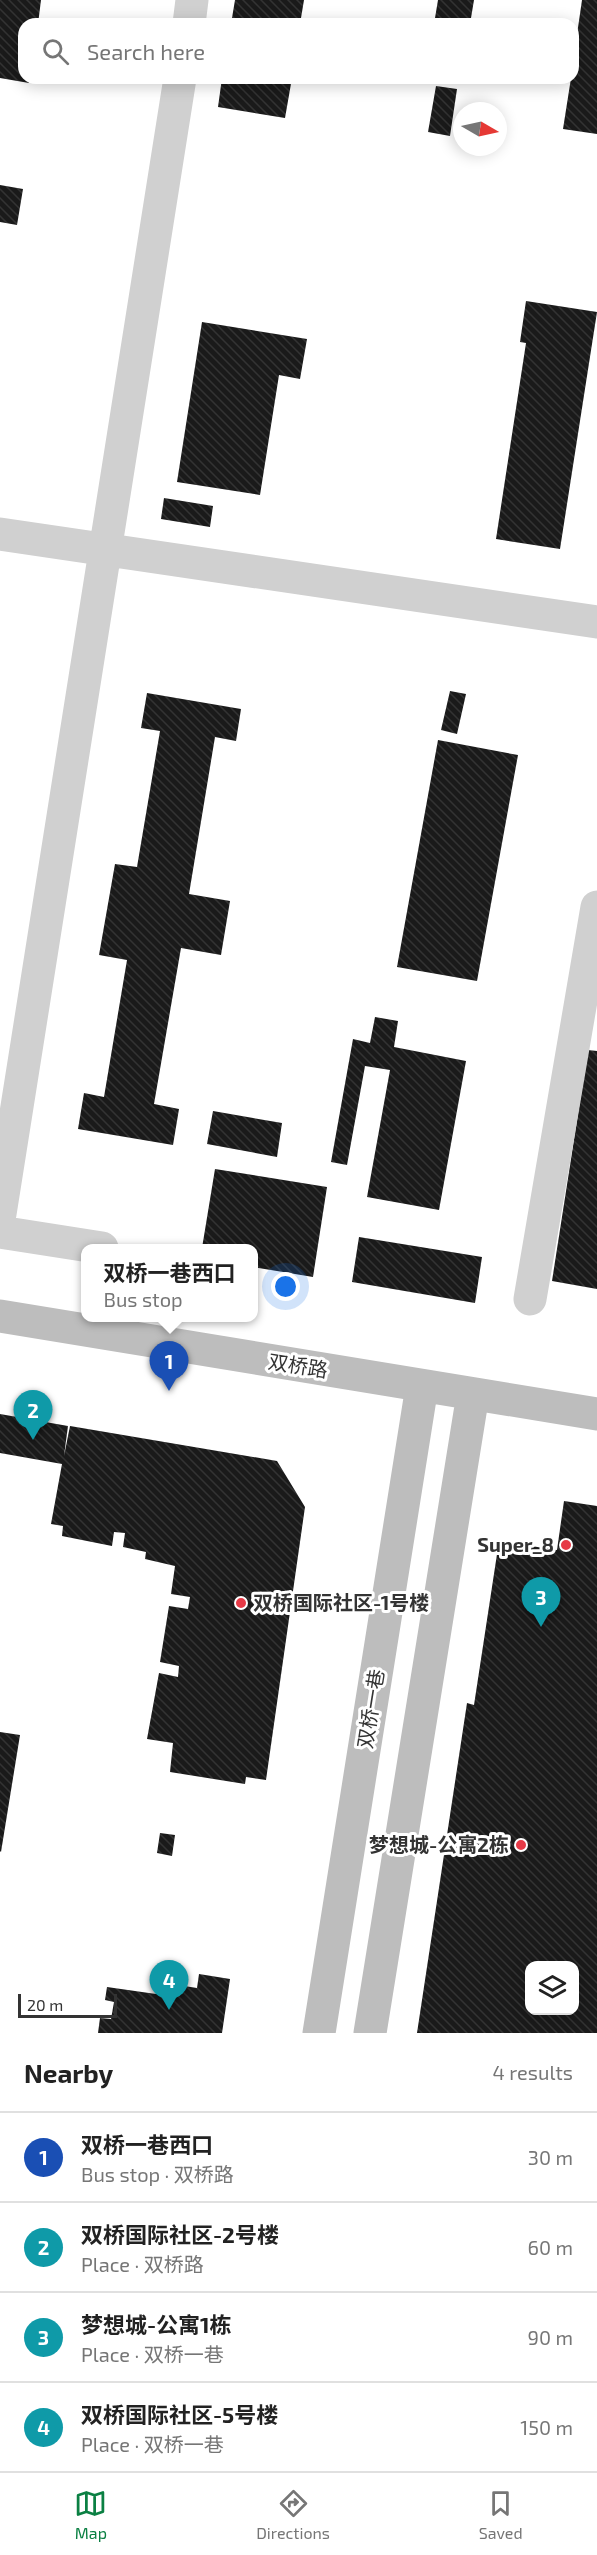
<!DOCTYPE html>
<meta charset="utf-8">
<style>
body{margin:0;font-family:"Exo 2","Noto Sans SC",sans-serif;background:#f2f2f2;color:#222}
.controls{position:absolute;right:18px;bottom:18px;display:grid;overflow:hidden;border-radius:12px;box-shadow:0 3px 15px #0003}
.controls button{width:54px;height:54px;display:grid;place-items:center;padding:0;border:0;border-bottom:2px solid #e0e0e0;background:#fff;color:#222;font:30px sans-serif}
.compass{position:absolute;left:453px;top:102px;width:54px;height:54px;border-radius:50%;background:#fff;box-shadow:0 3px 15px #0003;rotate:99deg}
.scale{position:absolute;left:18px;bottom:15px;width:99px;box-sizing:border-box;padding-left:6px;border:3px solid #333;border-top:0;font-size:16px;line-height:21px;white-space:nowrap;color:#333;-webkit-text-stroke:4px #fff;paint-order:stroke}
.you{position:absolute;left:286px;top:1287px;width:21px;height:21px;margin:-15px;border:4px solid #fff;border-radius:50%;background:#1a73e8;box-shadow:0 0 0 9px #1a73e833}
.badge{display:grid;place-items:center;width:39px;height:39px;border-radius:50%;background:#0b8043;color:#fff;font-size:20px;font-weight:700}
.pin{position:absolute;translate:-50% -50px;filter:drop-shadow(0 2px 3px #0008)}
.pin::after{content:'';position:absolute;top:32px;width:21px;height:18px;background:inherit;clip-path:polygon(0 0,100% 0,50% 100%)}
.popup{position:absolute;left:81px;top:1244px;width:177px;height:78px;box-sizing:border-box;display:grid;place-content:center;border-radius:12px;background:#fff;filter:drop-shadow(0 2px 4px #0005);font-size:20px;white-space:nowrap;color:#767676}
.popup b{font-size:22px;color:#222}
.popup::after{content:'';position:absolute;left:50%;top:100%;margin-left:-12px;border:12px solid transparent;border-top-color:#fff}
.list{margin:0;padding:0;list-style:none}
h2{display:flex;justify-content:space-between;align-items:center;height:78px;margin:0;padding:0 24px;font-size:26px}
h2 small{font-size:20px;font-weight:400;color:#767676}
.list li{display:grid;grid-template-columns:39px 1fr auto;gap:18px;align-items:center;box-sizing:border-box;height:90px;padding:0 24px;border-top:2px solid #e0e0e0}
.list b{display:block;font-size:22px;white-space:nowrap}
.list p{margin:0;font-size:20px;white-space:nowrap;color:#767676}
.list em{font-size:20px;font-style:normal;color:#767676}
.icon{flex:none;width:33px;height:33px;fill:none;stroke:currentColor;stroke-width:2;stroke-linecap:round;stroke-linejoin:round}
.map{position:relative;flex:none;width:597px;height:2033px;overflow:hidden}
.search{position:absolute;background:#fff;box-shadow:0 3px 15px #0003;left:18px;right:18px;top:18px;height:66px;display:flex;align-items:center;gap:15px;box-sizing:border-box;padding:0 21px;border-radius:18px;color:#767676;font-size:22px}
.sheet{height:438px;background:#fff}
nav{display:flex;justify-content:space-around;align-items:center;box-sizing:border-box;height:84px;border-top:2px solid #e0e0e0;background:#fff;font-size:16px;color:#767676}
nav a{display:grid;justify-items:center;gap:3px}
nav .on{color:#0b8043}
.map>svg:first-child{display:block}
.building{fill:url(#building-back-hatch);fill-rule:evenodd}
.lines{fill:none;stroke-linecap:round;stroke-linejoin:round}
.street{stroke:#d0d0d0;stroke-width:33}
.secondary{stroke:#bdbdbd;stroke-width:33}
.poi-dot{fill:#e63946;stroke:#fff;stroke-width:2}
.labels{text-anchor:middle;stroke-width:6;stroke-linejoin:round;paint-order:stroke}
.street-label{font-size:20px;fill:#333;stroke:#fff}
.poi-label{font-size:20px;font-weight:bold;fill:#333;stroke:#fff;text-anchor:end}
</style>
<div class="map">
<svg width="597" height="2033" viewBox="0 0 597 2033">
<defs>
<pattern id="building-back-hatch" width="6" height="6" patternUnits="userSpaceOnUse" patternTransform="scale(1.5)"><rect width="6" height="6" fill="#1a1a1a"/><path d="M-1 5l2 2M0 0l6 6M5-1l2 2" fill="none" stroke="#333"/></pattern>
</defs>
<rect width="100%" height="100%" fill="#fff"/>
<path class="building" d="M0 0H41L38 24H24V78H29V83L0 78Z
M235 0H304L300 24H231Z
M438 0H474L470 24H434Z
M582 0H597V134L563 129 571 78H573V62Z
M222 78H292L285 118 218 107Z
M436 86 457 89 450 136 428 132Z
M0 185 23 189 17 225 0 222Z
M526 301 597 312 560 549 496 539 526 343 520 342Z
M202 322 307 339 300 379 279 375 260 495 177 482Z
M164 498 213 506 210 527 161 519Z
M450 691 466 694 457 734 441 730Z
M147 693 241 709 236 741 215 737 189 894 230 901 221 955 181 948 154 1104 179 1109 173 1145 78 1129 84 1093 104 1097 127 960 99 955 115 864 137 867 160 731 141 728Z
M438 740 518 755 477 981 397 967Z
M375 1017 398 1021 394 1047 466 1061 439 1210 367 1197 390 1070 365 1066 347 1165 331 1162 353 1039 370 1043Z
M588 1050 597 1051V1289L552 1281Z
M213 1111 282 1123 277 1157 207 1144Z
M215 1169 327 1187 313 1277 253 1267V1248H202Z
M359 1237 482 1257 475 1303 352 1282Z
M0 1414 68 1426 64 1456 70 1426 277 1461 305 1507 266 1780 246 1777 245 1784 170 1772 173 1743 147 1739 159 1673 178 1677 179 1666 160 1662 169 1606 188 1609 190 1597 171 1594 175 1566 145 1559 146 1552 123 1547 125 1533 114 1532 112 1546 62 1536 63 1526 51 1524 62 1464 0 1453Z
M564 1501 597 1506V2033H417L467 1703 474 1705 499 1541 557 1550ZM530 1966H574V2010H530Z
M0 1732 20 1735 1 1852 0 1851Z
M160 1833 175 1835 172 1856 157 1853Z
M199 1974 230 1979 222 2033H98L100 2018 111 2019 114 2002 105 2000 107 1987 163 1995 165 1983 197 1988Z"/>
<g class="lines">
<path class="street" d="M189 24 192 0
M0 534 597 622
M0 1214 180 78
M0 1232 102 1248
M530 1299 597 907"/>
<path class="secondary" d="M0 1316 597 1414
M319 2033 422 1386
M370 2033 473 1394"/>
</g>
<g class="poi-dot">
<circle cx="566" cy="1545" r="6"/>
<circle cx="241" cy="1603" r="6"/>
<circle cx="521" cy="1845" r="6"/>
</g>
<g class="labels">
<g class="street-label">
<text transform="translate(298 1366) rotate(9)" y="7">双桥路</text>
<text transform="translate(371 1709) rotate(-81)" y="7">双桥一巷</text>
</g>
<g class="poi-label">
<text x="554" y="1552">Super_8</text>
<text x="253" y="1610" text-anchor="start">双桥国际社区-1号楼</text>
<text x="509" y="1852">梦想城-公寓2栋</text>
</g>
</g>
</svg>
<div class="controls">
<button><svg class="icon" aria-label="layers" viewBox="0 0 24 24"><path d="M12 4l9 5-9 5-9-5zM3 14l9 5 9-5"/></svg></button>
</div>
<svg class="compass" viewBox="-18 -18 36 36"><path d="M0-13l5 13h-10z" fill="#e53935"/><path d="M0 13l5-13h-10z" fill="#767676"/></svg>
<div class="scale">20 m</div>
<div class="you"></div>
<div class="pin badge" style="left:169px;top:1391px;background:#1a4fb4">1</div>
<div class="popup"><b>双桥一巷西口</b>Bus stop</div>
<div class="pin badge" style="left:33px;top:1440px;background:#0f9aa8">2</div>
<div class="pin badge" style="left:541px;top:1627px;background:#0f9aa8">3</div>
<div class="pin badge" style="left:169px;top:2010px;background:#0f9aa8">4</div>
<div class="search"><svg class="icon" aria-label="search" viewBox="0 0 24 24"><circle cx="10" cy="10" r="6"/><path d="M15 15l6 6"/></svg>Search here</div>
</div>
<section class="sheet">
<h2>Nearby<small>4 results</small></h2>
<ul class="list">
<li><span class="badge" style="background:#1a4fb4">1</span><div><b>双桥一巷西口</b><p>Bus stop · 双桥路</p></div><em>30 m</em></li>
<li><span class="badge" style="background:#0f9aa8">2</span><div><b>双桥国际社区-2号楼</b><p>Place · 双桥路</p></div><em>60 m</em></li>
<li><span class="badge" style="background:#0f9aa8">3</span><div><b>梦想城-公寓1栋</b><p>Place · 双桥一巷</p></div><em>90 m</em></li>
<li><span class="badge" style="background:#0f9aa8">4</span><div><b>双桥国际社区-5号楼</b><p>Place · 双桥一巷</p></div><em>150 m</em></li>
</ul>
</section>
<nav>
<a class="on"><svg class="icon" aria-label="map" viewBox="0 0 24 24"><path d="M3 6l6-2 6 2 6-2v14l-6 2-6-2-6 2zM9 4v14M15 6v14"/></svg>Map</a>
<a><svg class="icon" aria-label="directions" viewBox="0 0 24 24"><path d="M12 3l9 9-9 9-9-9zM9 14v-3h6M13 9l2 2-2 2"/></svg>Directions</a>
<a><svg class="icon" aria-label="saved" viewBox="0 0 24 24"><path d="M7 4h10v16l-5-4-5 4z"/></svg>Saved</a>
</nav>
